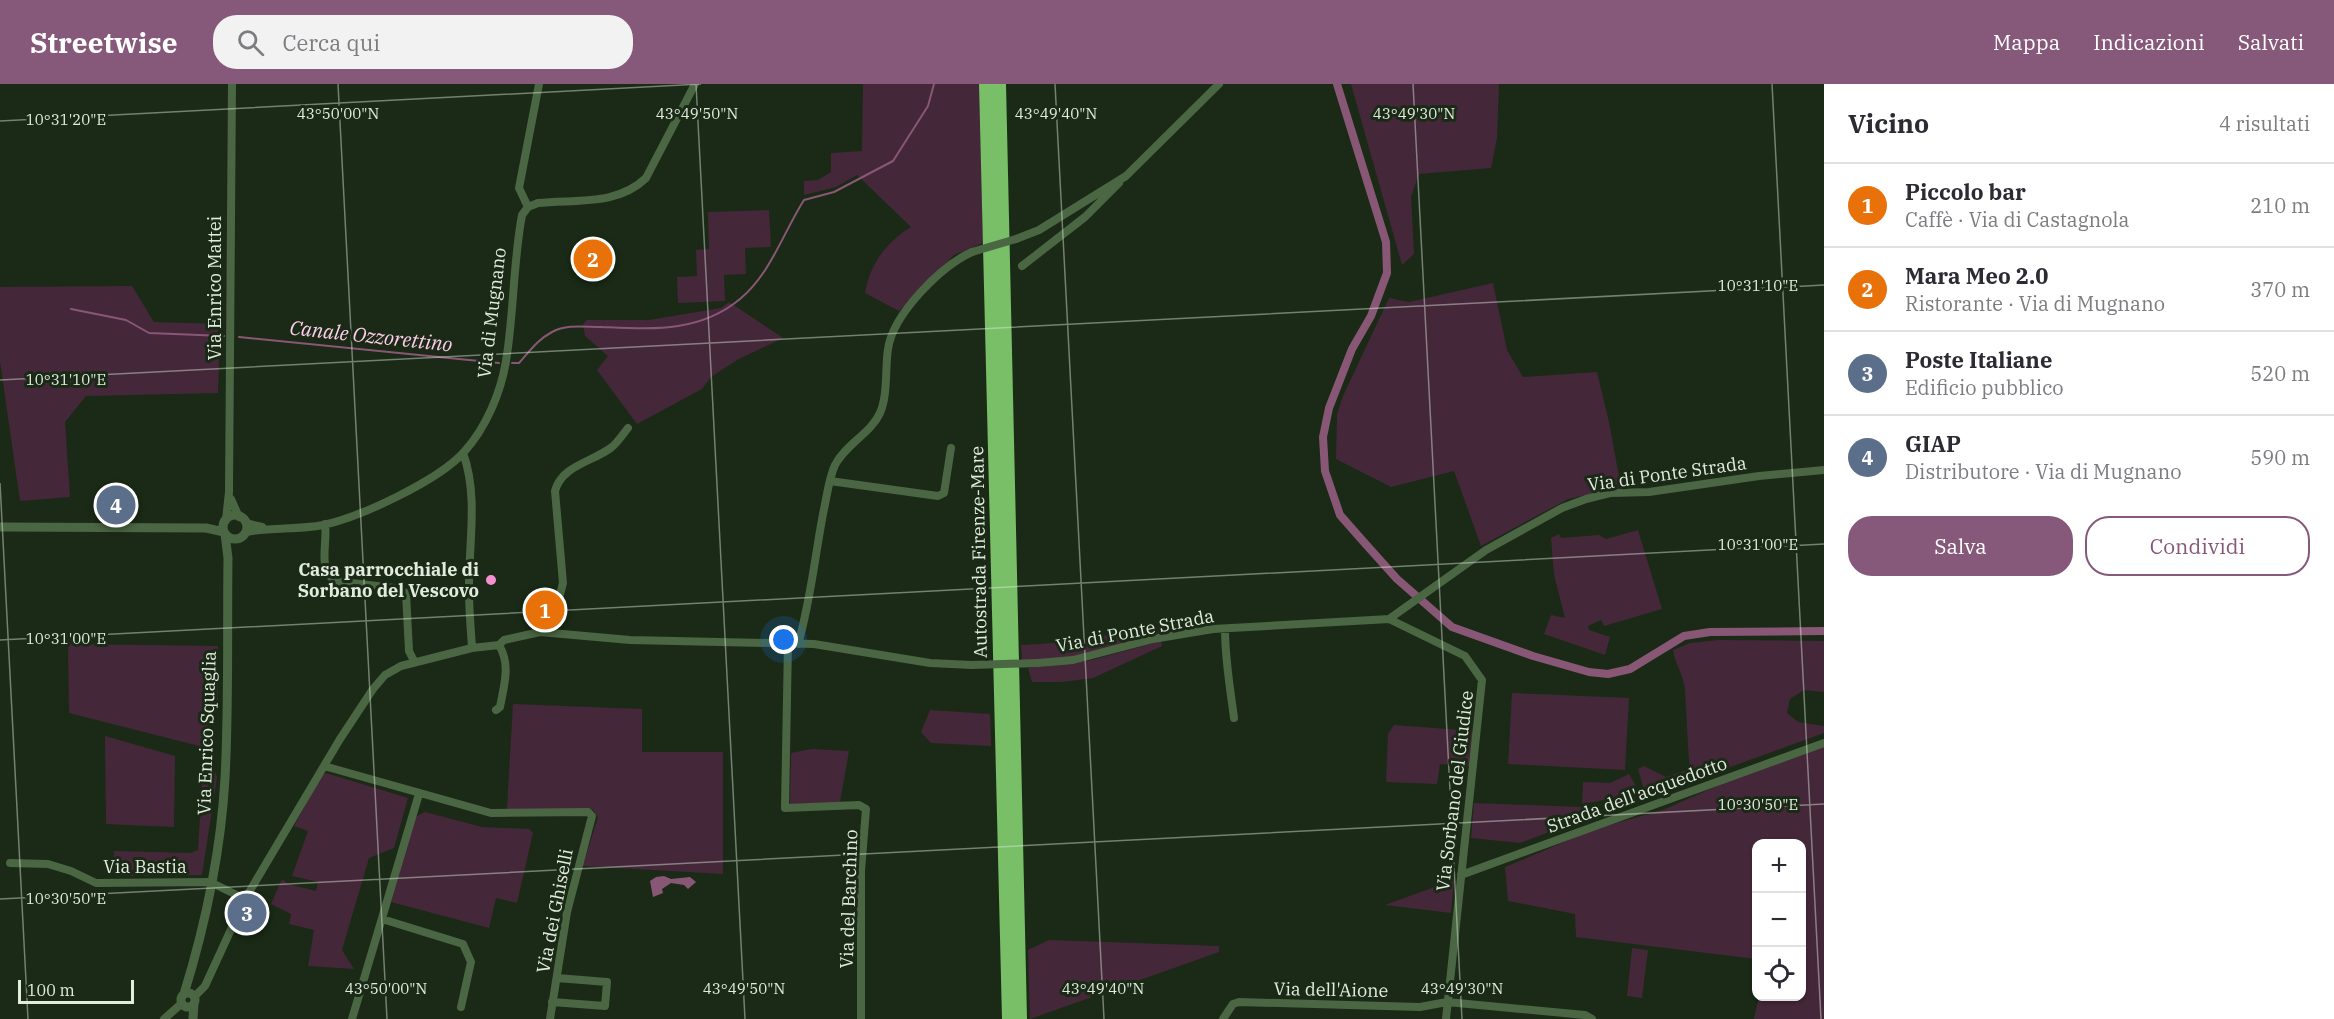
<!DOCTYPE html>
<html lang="it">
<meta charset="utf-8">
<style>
body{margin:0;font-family:"IBM Plex Serif",serif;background:#f2f2f3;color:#2b2b33}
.controls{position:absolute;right:18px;bottom:18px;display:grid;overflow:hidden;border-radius:12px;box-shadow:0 2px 4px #0004}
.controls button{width:54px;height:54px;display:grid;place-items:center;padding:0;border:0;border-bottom:2px solid #e1e1e2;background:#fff;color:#2b2b33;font:30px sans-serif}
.scale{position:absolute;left:18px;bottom:15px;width:116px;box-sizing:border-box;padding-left:6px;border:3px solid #e1ecde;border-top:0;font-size:16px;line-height:21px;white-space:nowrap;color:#e1ecde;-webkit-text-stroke:4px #1a2a16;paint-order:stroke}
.you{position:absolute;left:784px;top:556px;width:21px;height:21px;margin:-15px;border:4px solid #fff;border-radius:50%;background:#1a73e8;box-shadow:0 0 0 9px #1a73e833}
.badge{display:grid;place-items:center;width:39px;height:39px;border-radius:50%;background:#86587a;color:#fff;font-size:20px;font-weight:700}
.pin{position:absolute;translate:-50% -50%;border:3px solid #fff;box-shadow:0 2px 6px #0006}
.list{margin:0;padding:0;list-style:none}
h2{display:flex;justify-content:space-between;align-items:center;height:78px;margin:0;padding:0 24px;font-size:26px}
h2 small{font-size:20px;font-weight:400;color:#7c7c81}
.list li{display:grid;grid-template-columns:39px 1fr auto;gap:18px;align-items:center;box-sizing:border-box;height:84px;padding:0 24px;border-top:2px solid #e1e1e2}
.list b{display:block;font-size:22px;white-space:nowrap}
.list p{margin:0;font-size:20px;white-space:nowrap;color:#7c7c81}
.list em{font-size:20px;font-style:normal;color:#7c7c81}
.actions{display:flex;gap:12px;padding:18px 24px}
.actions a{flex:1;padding:14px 0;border:2px solid #86587a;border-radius:24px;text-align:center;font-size:21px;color:#86587a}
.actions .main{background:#86587a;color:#fff}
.icon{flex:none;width:33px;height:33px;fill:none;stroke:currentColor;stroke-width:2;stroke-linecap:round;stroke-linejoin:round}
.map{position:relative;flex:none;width:1824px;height:935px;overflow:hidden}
header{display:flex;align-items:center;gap:36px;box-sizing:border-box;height:84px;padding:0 30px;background:#86587a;color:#fff}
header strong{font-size:28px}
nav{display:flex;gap:33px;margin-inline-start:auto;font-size:21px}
.search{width:420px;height:54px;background:#f2f2f3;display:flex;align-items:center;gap:15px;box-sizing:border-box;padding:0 21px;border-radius:24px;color:#7c7c81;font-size:22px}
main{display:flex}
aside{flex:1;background:#fff}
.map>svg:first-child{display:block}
.green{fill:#45273a}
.water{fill:#895776}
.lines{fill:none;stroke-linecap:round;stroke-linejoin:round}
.stream{stroke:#895776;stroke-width:2}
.canal{stroke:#895776;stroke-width:8}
.minor{stroke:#4a6643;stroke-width:8}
.tertiary{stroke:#4a6643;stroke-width:9}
.motorway{stroke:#78bf68;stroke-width:14}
.minor-bridge{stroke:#4a6643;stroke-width:8}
.ticks{fill:none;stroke:#e1ecde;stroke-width:1.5;stroke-opacity:0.45}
.poi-dot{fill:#f590d1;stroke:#1a2a16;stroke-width:2}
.labels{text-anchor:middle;stroke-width:6;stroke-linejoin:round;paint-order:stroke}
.street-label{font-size:18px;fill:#e1ecde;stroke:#1a2a16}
.poi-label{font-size:18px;font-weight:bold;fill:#e1ecde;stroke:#1a2a16;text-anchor:end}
.water-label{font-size:20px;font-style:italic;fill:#feceea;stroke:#1a2a16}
.ticks-label{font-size:15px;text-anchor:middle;fill:#e1ecde;stroke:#1a2a16;stroke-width:6;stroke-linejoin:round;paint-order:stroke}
</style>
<header>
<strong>Streetwise</strong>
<div class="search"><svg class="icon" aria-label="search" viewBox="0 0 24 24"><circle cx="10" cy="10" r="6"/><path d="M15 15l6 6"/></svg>Cerca qui</div>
<nav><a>Mappa</a><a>Indicazioni</a><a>Salvati</a></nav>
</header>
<main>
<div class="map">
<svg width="1824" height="935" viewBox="0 0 1824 935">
<rect width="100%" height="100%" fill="#1a2a16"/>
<path class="green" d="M863 0H979L983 159 954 171 899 227 865 209C870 179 887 158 911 143L857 91 836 103 804 111V97L818 96 831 88V69L862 67Z
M1351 0H1499L1497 54 1491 84 1419 90 1411 113 1414 170 1402 181Z
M769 126 771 163 745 164 746 190 724 191 725 217 678 219 677 193 697 192 696 166 709 165 708 128Z
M1493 199 1507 266 1523 293 1597 288 1609 338 1621 403 1568 415 1481 462 1454 387 1391 403 1336 375 1337 330 1343 312 1389 214 1409 218Z
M132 202 154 238 220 240 218 309 86 312 65 338 70 413 20 417 0 277V203Z
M729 218 783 254 737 276 711 293 702 305 637 340 597 286 608 272 585 252 583 240 587 236H649L721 224Z
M1638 446 1662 525 1604 542 1601 536 1588 542 1589 546 1610 553 1605 571 1544 550 1551 531 1565 534 1554 491 1551 454 1559 450 1561 454 1599 451 1606 455Z
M1194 539 1202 542 1080 574 1022 577 1021 561C1080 559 1136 544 1194 539Z
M1719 556 1824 557V608L1804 606 1790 615 1787 629 1798 638 1824 642V649L1653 711 1645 710 1638 685 1644 682 1666 693 1690 685C1687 659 1687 632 1685 606 1684 592 1675 580 1673 566L1690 559Z
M1161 557 1162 562 1093 594 1062 598H1032L1028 584 1092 576Z
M68 560 218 562V625L209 639V656L215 666 69 629Z
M1512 609 1629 614 1625 686 1508 680Z
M513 620 642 625V668H723V790L583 782 598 733 593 726 507 725Z
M930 626 990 630 991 662 931 659 921 648Z
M1394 641 1475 647 1471 682 1440 680 1437 700 1386 698 1388 650Z
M105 652 175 672 174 743 106 740Z
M1824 662V935H1754L1759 913 1802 912V760H1756V875L1576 853 1575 830 1508 817 1505 783 1595 745 1663 726 1728 697Z
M812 665 849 667 840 718 790 720 791 669Z
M203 680 213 682 217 693 202 791 114 792V767L191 769 198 766Z
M326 689 408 714 394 764 369 774 342 866 354 885 308 882 314 846 289 840 291 830 271 820 282 795 288 800 316 807 318 798 292 792 308 747 294 742 321 692Z
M1629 690 1636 702 1615 714 1582 720 1583 698 1610 699Z
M1474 719 1582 723 1589 733 1520 759 1471 754Z
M425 728 482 743 529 745 533 749 517 819 496 814 489 844 391 818 415 733Z
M1454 796 1451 829 1385 821Z
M1049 856 1219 862V868L1030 935 1028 866Z
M1632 864 1648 866 1642 914 1627 912Z"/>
<path class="water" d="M664 792 671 795 690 793 696 798 688 805 684 801 671 799 662 805 663 809 653 813 650 797 656 793Z"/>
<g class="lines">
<path class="stream" d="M71 225 126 236 149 249 224 252
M239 253 499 279
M512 279H519C530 267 537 256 552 248 567 240 584 243 601 243 652 245 699 249 740 215 771 189 783 149 804 116L834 108 893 77 928 22 934 0"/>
<path class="canal" d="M1337 0 1386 158 1387 189 1371 232 1352 265 1329 324 1323 353 1325 387 1340 431 1362 456 1397 495 1452 543 1533 572 1589 588 1608 590 1630 585 1684 552 1710 548 1824 547"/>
<path class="minor" d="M528 123 519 104 539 0
M1016 155 1039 146 1126 92 1219 0
M1022 182 1085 133 1119 99
M463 369C479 412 468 464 469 508 469 527 471 546 472 564
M830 397 938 412 944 409 951 364
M231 415 239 433
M226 436 229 408 232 0
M246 439 262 443
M325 440C328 460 317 484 335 497L394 504 406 509 409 567 414 577
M246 448C271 443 298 446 323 441 361 433 439 396 464 368 486 344 501 308 506 277 514 229 513 179 522 131L528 123 538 119C576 115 617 122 646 94L695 0
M1389 535 1465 572 1482 596 1446 935
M1225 545C1225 576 1230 603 1234 634
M540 548 558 518 563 499 555 407C562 381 593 378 612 363 618 358 623 350 628 344
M788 560 785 724 859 721 866 725 861 787V935
M798 560C811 516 815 470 824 425 827 411 829 394 835 381 846 360 871 349 880 329 888 311 885 285 888 265 893 230 941 182 972 168
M1038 579 1073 576 1153 555 1213 545 1389 535 1486 466 1562 424 1586 415 1610 409 1649 408 1759 392 1824 386
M496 626 500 623C504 601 511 581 499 561
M324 682 491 729 588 728 592 732 567 828 550 935
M10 779 48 780 71 787 96 799 210 798 245 815
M1461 791 1824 659
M382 835 463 860 471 878 461 923
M194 913 205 902 245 815 340 655 373 605 385 591 401 582 472 564 499 561 504 556 540 548 630 556 814 560 930 579 972 581
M552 918 605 922 607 898 557 894
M164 935 181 920
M352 935 419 710
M1223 935 1233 920 1239 918 1420 923 1447 918 1585 931 1592 935"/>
<path class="tertiary" d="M223 443a12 12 0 1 1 24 0a12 12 0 1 1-24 0Z
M0 443 206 444 224 448
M181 916a7 7 0 1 1 14 0a7 7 0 1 1-14 0Z
M184 910C205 842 221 766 225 694 229 621 227 548 228 474L225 450
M193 935 194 919"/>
<path class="motorway" d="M986 0 1009 935
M999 0 1020 935"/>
<path class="minor-bridge" d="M972 168 1016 155
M972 581 1038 579"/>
</g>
<path class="ticks" d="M338 0 387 935M696 0 745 935M1055 0 1104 935M1413 0 1462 935M1772 0 1821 935M0 37 701 0M0 296 1824 201M0 399 28 935M0 556 1824 460M0 815 1824 720"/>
<circle class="poi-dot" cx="491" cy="496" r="6"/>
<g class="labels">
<g class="street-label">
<text transform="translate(215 204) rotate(-90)" y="6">Via Enrico Mattei</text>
<text transform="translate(492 229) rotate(-83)" y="6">Via di Mugnano</text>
<text transform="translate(1667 390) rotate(-8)" y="6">Via di Ponte Strada</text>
<text transform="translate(979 468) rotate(-91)" y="6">Autostrada Firenze-Mare</text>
<text transform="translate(1135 547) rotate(-11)" y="6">Via di Ponte Strada</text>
<text transform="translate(207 649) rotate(-88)" y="6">Via Enrico Squaglia</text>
<text transform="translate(1455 707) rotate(-83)" y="6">Via Sorbano del Giudice</text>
<text transform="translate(1637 711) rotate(-20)" y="6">Strada dell'acquedotto</text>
<text x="145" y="789">Via Bastia</text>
<text transform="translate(849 815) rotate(-88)" y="6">Via del Barchino</text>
<text transform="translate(555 827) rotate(-79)" y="6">Via dei Ghiselli</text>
<text transform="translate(1331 906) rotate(1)" y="6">Via dell'Aione</text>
</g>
<g class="poi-label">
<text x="479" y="492">Casa parrocchiale di<tspan x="479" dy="21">Sorbano del Vescovo</tspan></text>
</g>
<g class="water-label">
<text transform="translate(371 252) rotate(6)" y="7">Canale Ozzorettino</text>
</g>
</g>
<g class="ticks-label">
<text x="338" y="35">43°50'00"N</text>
<text x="697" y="35">43°49'50"N</text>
<text x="1056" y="35">43°49'40"N</text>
<text x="1414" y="35">43°49'30"N</text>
<text x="66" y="41">10°31'20"E</text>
<text x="1758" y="207">10°31'10"E</text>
<text x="66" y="301">10°31'10"E</text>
<text x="1758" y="466">10°31'00"E</text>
<text x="66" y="560">10°31'00"E</text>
<text x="1758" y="726">10°30'50"E</text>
<text x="66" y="820">10°30'50"E</text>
<text x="386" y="910">43°50'00"N</text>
<text x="744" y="910">43°49'50"N</text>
<text x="1103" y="910">43°49'40"N</text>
<text x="1462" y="910">43°49'30"N</text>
</g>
</svg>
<div class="controls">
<button>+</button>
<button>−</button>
<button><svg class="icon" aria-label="locate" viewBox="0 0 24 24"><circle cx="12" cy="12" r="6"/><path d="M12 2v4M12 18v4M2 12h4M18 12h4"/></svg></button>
</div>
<div class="scale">100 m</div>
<div class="you"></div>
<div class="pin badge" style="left:545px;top:526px;background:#e8710a">1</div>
<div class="pin badge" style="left:593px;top:175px;background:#e8710a">2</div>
<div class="pin badge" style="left:247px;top:829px;background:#5c6f8a">3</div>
<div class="pin badge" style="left:116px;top:421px;background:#5c6f8a">4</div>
</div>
<aside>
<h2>Vicino<small>4 risultati</small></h2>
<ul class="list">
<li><span class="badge" style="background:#e8710a">1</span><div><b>Piccolo bar</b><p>Caffè · Via di Castagnola</p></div><em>210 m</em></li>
<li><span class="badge" style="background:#e8710a">2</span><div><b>Mara Meo 2.0</b><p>Ristorante · Via di Mugnano</p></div><em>370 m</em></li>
<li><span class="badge" style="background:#5c6f8a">3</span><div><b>Poste Italiane</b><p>Edificio pubblico</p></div><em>520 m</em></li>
<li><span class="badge" style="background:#5c6f8a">4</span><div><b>GIAP</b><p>Distributore · Via di Mugnano</p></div><em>590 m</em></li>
</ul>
<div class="actions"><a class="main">Salva</a><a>Condividi</a></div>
</aside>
</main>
